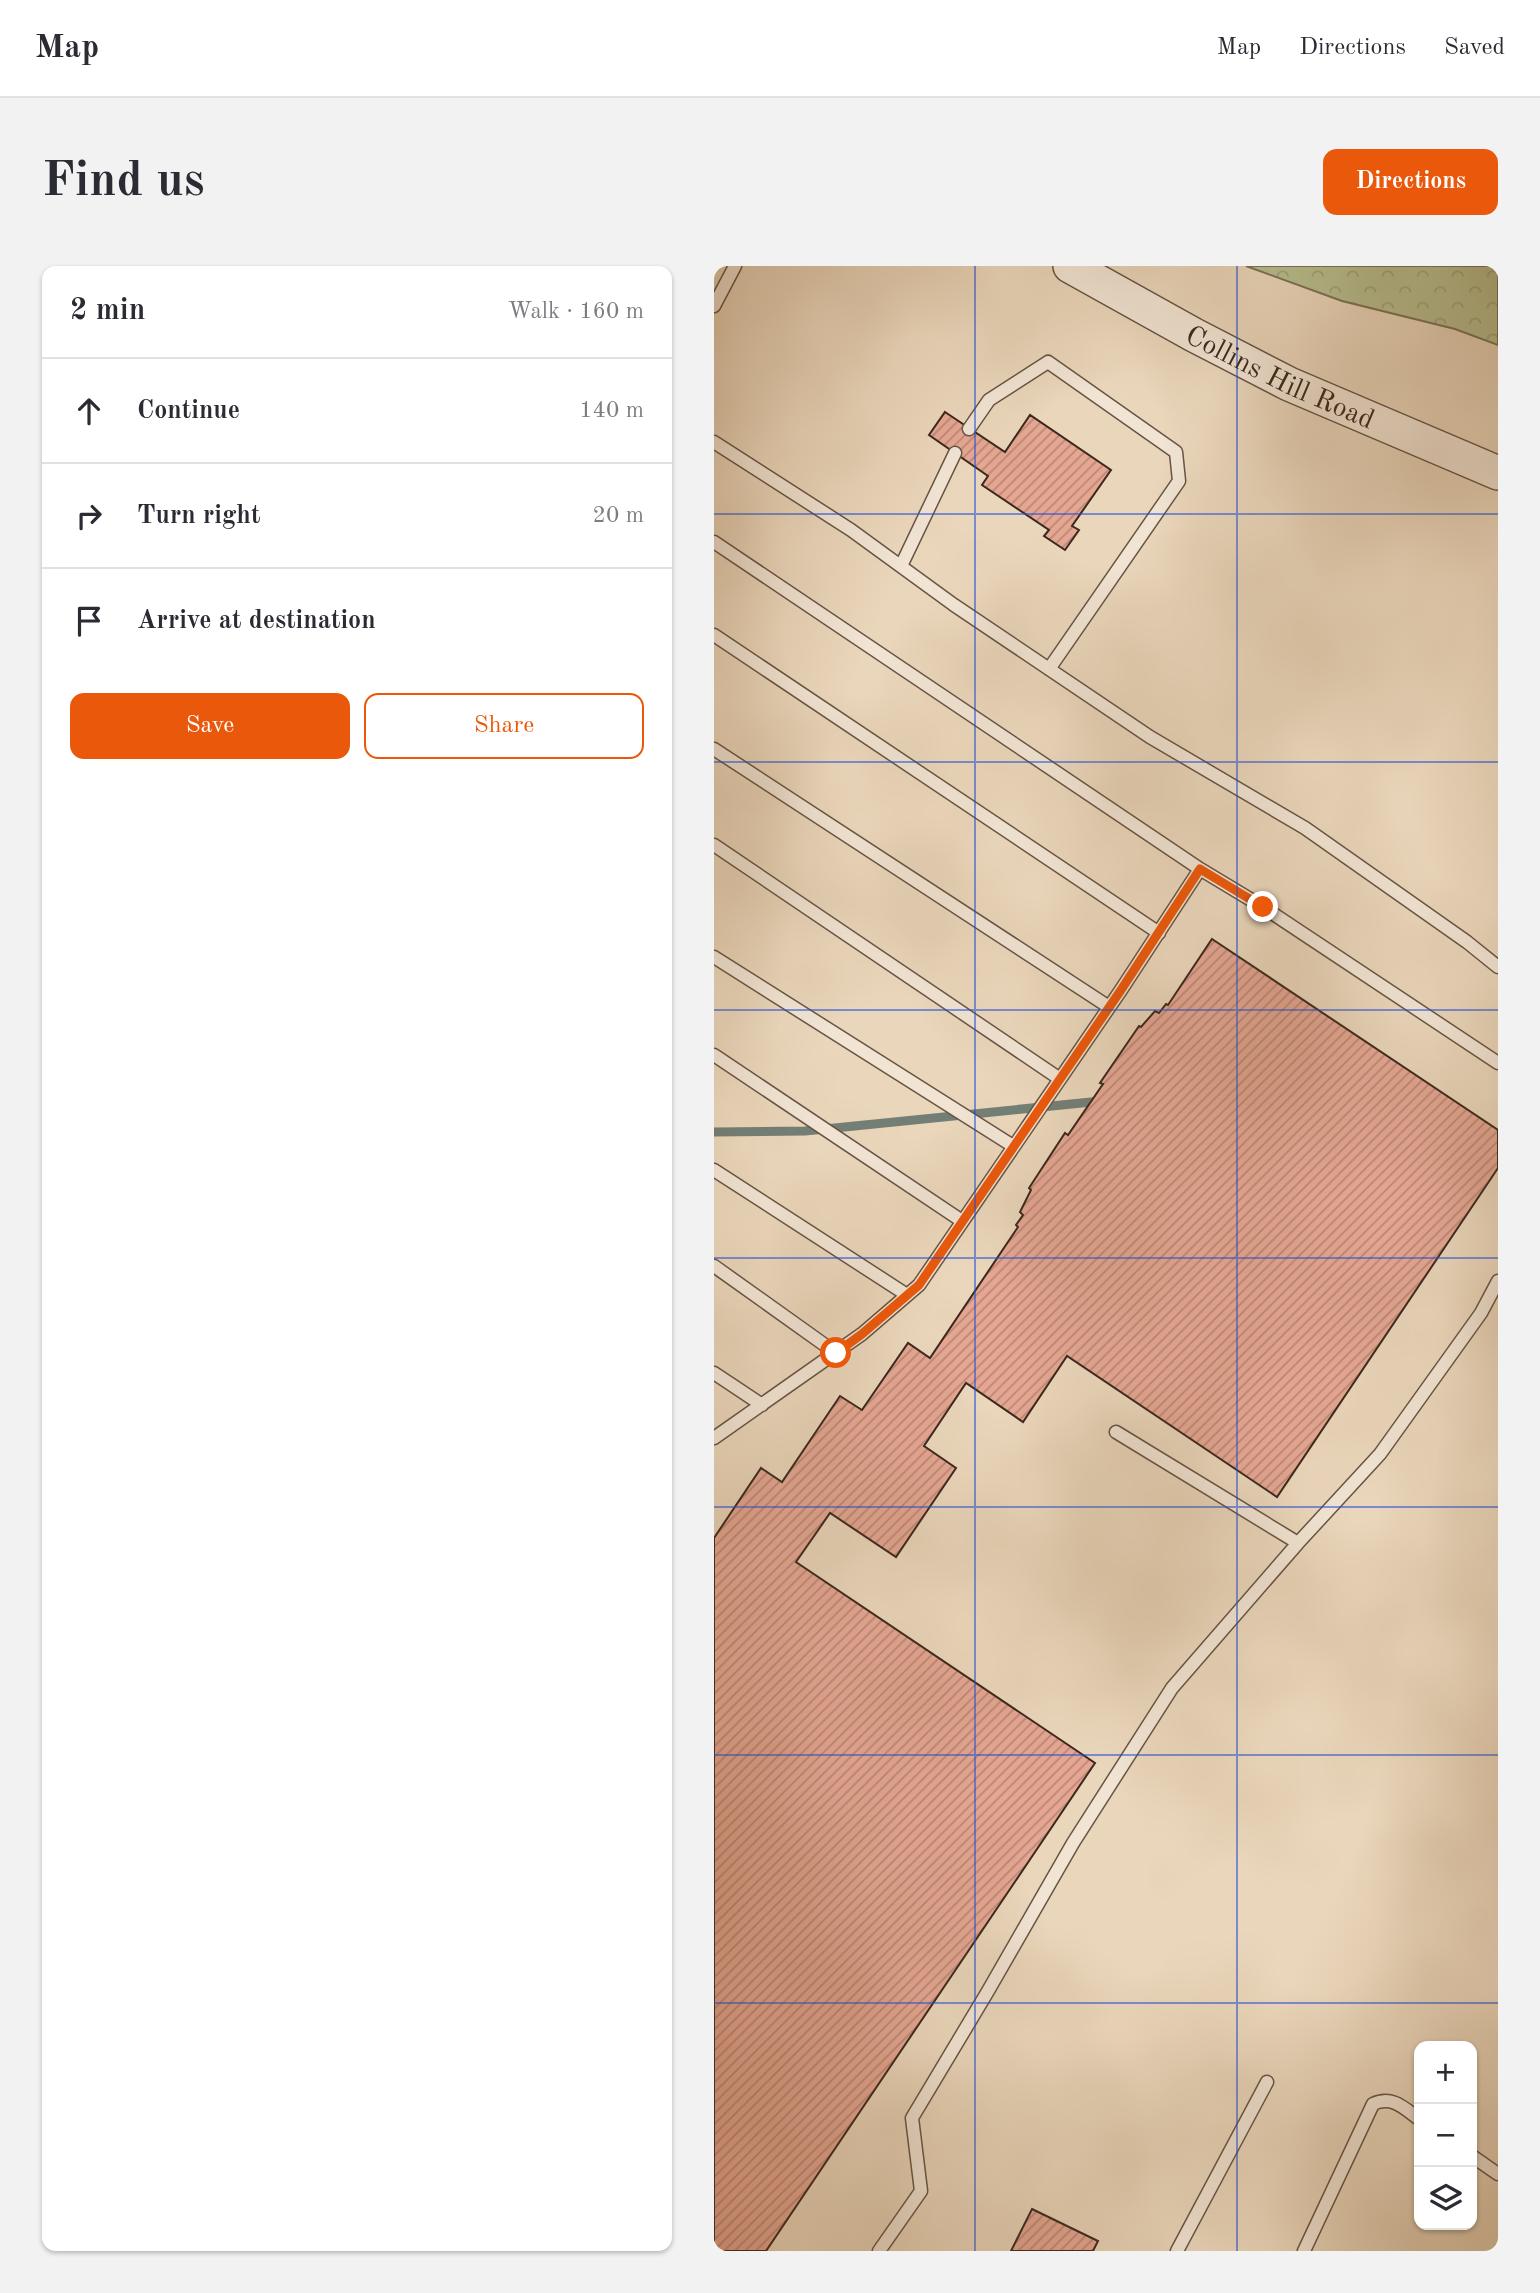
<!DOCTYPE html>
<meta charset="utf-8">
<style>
body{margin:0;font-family:"Old Standard TT",serif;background:#f2f2f3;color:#2b2b33}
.controls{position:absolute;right:21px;bottom:21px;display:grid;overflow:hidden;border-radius:14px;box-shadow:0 2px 5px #0004}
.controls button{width:63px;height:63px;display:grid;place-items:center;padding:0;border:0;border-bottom:2px solid #e1e1e2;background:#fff;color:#2b2b33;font:35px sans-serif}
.stop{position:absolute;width:21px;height:21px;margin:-16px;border:5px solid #ea580c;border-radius:50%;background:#fff}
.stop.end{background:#ea580c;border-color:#fff;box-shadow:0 2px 7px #0008}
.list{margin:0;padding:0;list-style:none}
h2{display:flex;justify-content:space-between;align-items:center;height:91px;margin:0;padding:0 28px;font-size:30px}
h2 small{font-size:23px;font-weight:400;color:#7c7c81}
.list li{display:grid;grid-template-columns:46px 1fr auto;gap:21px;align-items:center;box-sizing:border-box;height:105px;padding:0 28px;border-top:2px solid #e1e1e2}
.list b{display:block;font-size:26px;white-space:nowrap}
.list em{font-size:23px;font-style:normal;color:#7c7c81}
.actions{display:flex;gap:14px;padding:21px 28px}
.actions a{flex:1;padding:16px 0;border:2px solid #ea580c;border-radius:14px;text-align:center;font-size:24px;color:#ea580c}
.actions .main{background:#ea580c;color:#fff}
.icon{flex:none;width:38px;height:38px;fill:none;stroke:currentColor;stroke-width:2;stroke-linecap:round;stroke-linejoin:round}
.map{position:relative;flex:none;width:784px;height:1985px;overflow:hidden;border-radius:14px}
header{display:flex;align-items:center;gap:42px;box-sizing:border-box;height:98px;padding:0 35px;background:#fff;border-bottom:2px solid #e1e1e2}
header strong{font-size:33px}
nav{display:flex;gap:38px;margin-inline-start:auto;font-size:24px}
.intro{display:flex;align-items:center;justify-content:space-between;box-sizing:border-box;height:168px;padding:0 42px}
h1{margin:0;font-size:49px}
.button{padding:18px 32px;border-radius:14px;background:#ea580c;color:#fff;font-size:24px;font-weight:700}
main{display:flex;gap:42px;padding:0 42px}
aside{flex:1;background:#fff;border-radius:14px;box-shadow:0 2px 5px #0004}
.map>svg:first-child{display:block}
.forest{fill:url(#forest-crowns);stroke:#797357;stroke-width:2}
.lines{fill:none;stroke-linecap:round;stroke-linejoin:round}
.stream{stroke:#737f76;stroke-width:9}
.building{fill:url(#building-hatch);stroke:#3b281e;stroke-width:2}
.service-casing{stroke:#675445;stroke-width:15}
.tertiary-casing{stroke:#675445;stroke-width:36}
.service{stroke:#f1e4d3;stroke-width:12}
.tertiary{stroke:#f1e4d3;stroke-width:33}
.route{stroke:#ea580c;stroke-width:9}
.grid{fill:none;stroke:#1d4ed8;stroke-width:2;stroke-opacity:0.55}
.labels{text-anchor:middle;stroke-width:6;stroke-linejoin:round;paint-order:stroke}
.street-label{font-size:28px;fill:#3b281e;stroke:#f1e4d3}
</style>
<header>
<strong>Map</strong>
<nav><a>Map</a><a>Directions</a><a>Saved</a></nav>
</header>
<div class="intro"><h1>Find us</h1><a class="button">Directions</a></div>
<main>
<aside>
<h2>2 min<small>Walk · 160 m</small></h2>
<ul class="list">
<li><svg class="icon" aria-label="ahead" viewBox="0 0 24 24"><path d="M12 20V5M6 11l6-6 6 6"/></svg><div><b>Continue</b></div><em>140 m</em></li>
<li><svg class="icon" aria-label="right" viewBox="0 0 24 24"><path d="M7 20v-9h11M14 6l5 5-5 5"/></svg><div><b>Turn right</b></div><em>20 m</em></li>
<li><svg class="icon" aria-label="arrive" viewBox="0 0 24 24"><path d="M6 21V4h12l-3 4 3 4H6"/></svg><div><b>Arrive at destination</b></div></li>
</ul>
<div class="actions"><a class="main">Save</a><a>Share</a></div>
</aside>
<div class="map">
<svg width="784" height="1985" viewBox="0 0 784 1985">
<defs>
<pattern id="forest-crowns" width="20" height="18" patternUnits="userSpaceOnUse" patternTransform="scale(1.75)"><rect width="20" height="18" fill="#b7be90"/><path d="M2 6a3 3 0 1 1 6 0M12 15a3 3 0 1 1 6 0" fill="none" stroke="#9ea37c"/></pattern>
<pattern id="building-hatch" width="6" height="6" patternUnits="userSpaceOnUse" patternTransform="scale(1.75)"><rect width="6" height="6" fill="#e5a692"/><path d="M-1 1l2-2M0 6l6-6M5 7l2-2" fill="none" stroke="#bb8777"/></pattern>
</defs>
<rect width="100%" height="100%" fill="#ead6bb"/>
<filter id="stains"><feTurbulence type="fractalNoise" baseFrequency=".00286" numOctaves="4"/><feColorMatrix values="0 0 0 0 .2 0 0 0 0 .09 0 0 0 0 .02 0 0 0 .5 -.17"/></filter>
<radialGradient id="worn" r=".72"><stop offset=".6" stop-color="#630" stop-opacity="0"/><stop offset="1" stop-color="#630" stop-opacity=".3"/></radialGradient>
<path class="forest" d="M532 0H784V79L741 63 628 35Z"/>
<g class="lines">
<path class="stream" d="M0 866 91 865 387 835"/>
</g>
<path class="building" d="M231 146 291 186 316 149 397 204 358 260 365 264 351 284 330 270 335 264 268 219 274 210 215 169Z
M498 673 784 864V902L563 1231 353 1090 309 1156 252 1117 210 1180 242 1202 182 1291 116 1247 82 1296 381 1497 52 1985H0V1272L47 1202 68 1216 126 1130 148 1144 194 1077 216 1092 304 961 302 959 309 949 306 946 317 924 315 922 351 867 354 869 389 818 386 817 425 760 427 761 441 745 445 747 452 738 454 739Z
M318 1943 384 1975 379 1985H297Z"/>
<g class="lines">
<defs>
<path id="service" d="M0 40 21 0
M255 163 275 134 334 96 462 186 465 215 335 403
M0 176 137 264 240 339 436 471 591 562 753 676 784 701
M0 276 486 603
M187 300 241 187
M0 369 445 667
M0 483 395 741
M0 579 346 813
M0 691 299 880
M0 789 248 955
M0 904 193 1029
M0 1000 122 1087
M0 1107 48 1139
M402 1166 584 1277 666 1188 767 1047 784 1015
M0 1172 148 1068 205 1019 407 724 486 603 549 641 784 797
M758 1890 784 1908
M165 1985 207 1925 198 1852 274 1725 359 1577 458 1422 584 1277
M463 1985 553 1816
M590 1985 659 1838C678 1829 690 1842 705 1853"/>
<g id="tertiary">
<path id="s1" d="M356 0 480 69 575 118 784 207"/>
</g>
</defs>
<use href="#service" class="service-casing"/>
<use href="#tertiary" class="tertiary-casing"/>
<use href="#service" class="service"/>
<use href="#tertiary" class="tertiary"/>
</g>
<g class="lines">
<path class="route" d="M122 1087 148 1068 205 1019 407 724 486 603 549 641"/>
</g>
<path class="grid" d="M261 0V1985M523 0V1985M0 248H784M0 496H784M0 744H784M0 992H784M0 1241H784M0 1489H784M0 1737H784"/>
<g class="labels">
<g class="street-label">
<text dy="10" stroke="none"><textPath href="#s1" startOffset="238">Collins Hill Road</textPath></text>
</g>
</g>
<rect width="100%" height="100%" filter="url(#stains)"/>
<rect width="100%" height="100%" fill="url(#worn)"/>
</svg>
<div class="controls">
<button>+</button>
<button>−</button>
<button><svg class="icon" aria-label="layers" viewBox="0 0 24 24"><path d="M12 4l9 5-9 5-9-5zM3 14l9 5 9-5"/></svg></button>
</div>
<div class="stop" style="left:122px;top:1087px"></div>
<div class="stop end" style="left:549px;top:641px"></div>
</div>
</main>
